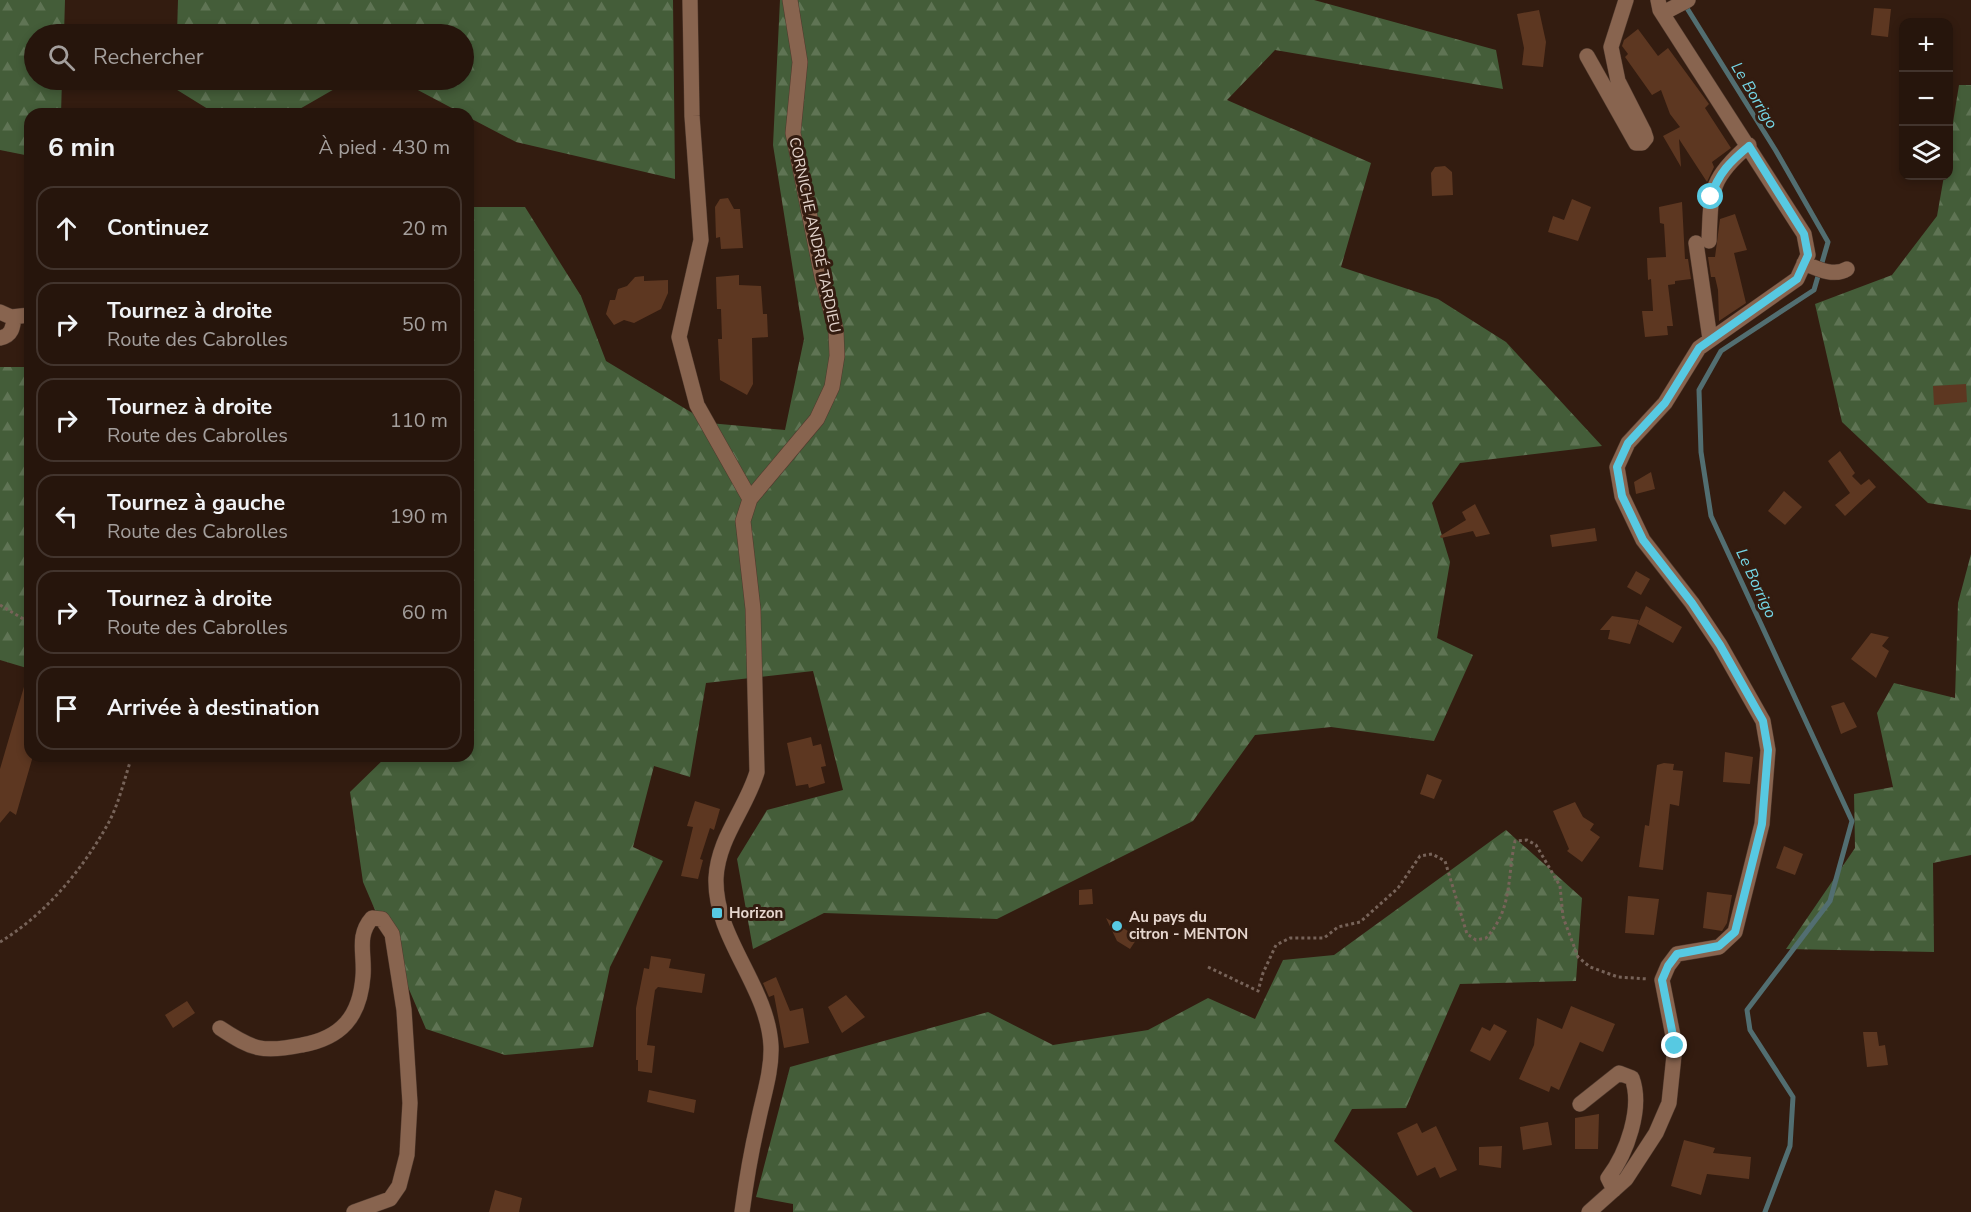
<!DOCTYPE html>
<html lang="fr">
<meta charset="utf-8">
<style>
body{margin:0;font-family:"Nunito Sans",sans-serif;background:#2e1e15;color:#f1f3f6}
.controls{position:absolute;right:18px;top:18px;display:grid;overflow:hidden;border-radius:12px;box-shadow:0 3px 9px #0003}
.controls button{width:54px;height:54px;display:grid;place-items:center;padding:0;border:0;border-bottom:2px solid #42342d;background:#26150c;color:#f1f3f6;font:30px sans-serif}
.stop{position:absolute;width:18px;height:18px;margin:-14px;border:4px solid #57c9e2;border-radius:50%;background:#fff}
.stop.end{background:#57c9e2;border-color:#fff;box-shadow:0 2px 6px #0008}
.list{margin:0;padding:0;list-style:none}
h2{display:flex;justify-content:space-between;align-items:center;height:78px;margin:0;padding:0 24px;font-size:26px}
h2 small{font-size:20px;font-weight:400;color:#a49f9d}
.list li{display:grid;grid-template-columns:39px 1fr auto;gap:18px;align-items:center;box-sizing:border-box;height:84px;margin:0 12px 12px;padding:0 12px;border:2px solid #42342d;border-radius:18px}
.list b{display:block;font-size:22px;white-space:nowrap}
.list p{margin:0;font-size:20px;white-space:nowrap;color:#a49f9d}
.list em{font-size:20px;font-style:normal;color:#a49f9d}
.icon{flex:none;width:33px;height:33px;fill:none;stroke:currentColor;stroke-width:2;stroke-linecap:round;stroke-linejoin:round}
.map{position:relative;flex:none;width:1971px;height:1212px;overflow:hidden}
.search{position:absolute;background:#26150c;box-shadow:0 3px 9px #0003;left:24px;top:24px;width:450px;height:66px;display:flex;align-items:center;gap:15px;box-sizing:border-box;padding:0 21px;border-radius:33px;color:#a49f9d;font-size:22px}
.panel{position:absolute;background:#26150c;box-shadow:0 3px 9px #0003;left:24px;top:108px;width:450px;height:654px;border-radius:18px}
.map>svg:first-child{display:block}
.forest{fill:url(#forest-firs)}
.lines{fill:none;stroke-linecap:round;stroke-linejoin:round}
.stream{stroke:#526e71;stroke-width:5}
.building{fill:#5d3721}
.minor-casing{stroke:#503a2e;stroke-width:16}
.path{stroke:#776359;stroke-width:3;stroke-dasharray:3 3;stroke-linecap:butt}
.minor{stroke:#88644f;stroke-width:15}
.route{stroke:#57c9e2;stroke-width:8}
.poi-dot{fill:#57c9e2;stroke:#331c10;stroke-width:2}
.labels{text-anchor:middle;stroke-width:6;stroke-linejoin:round;paint-order:stroke}
.street-label{font-size:15px;fill:#e6d6ce;stroke:#331c10}
.poi-label{font-size:15px;font-weight:bold;fill:#e6d6ce;stroke:#331c10;text-anchor:start}
.water-label{font-size:16px;font-style:italic;fill:#75d6e6;stroke:#331c10}
</style>
<div class="map">
<svg width="1971" height="1212" viewBox="0 0 1971 1212">
<defs>
<pattern id="forest-firs" width="22" height="20" patternUnits="userSpaceOnUse" patternTransform="scale(1.5)"><rect width="22" height="20" fill="#445d39"/><path d="M5 1l3.5 6h-7zM16 11l3.5 6h-7z" fill="#5f7454"/></pattern>
</defs>
<rect width="100%" height="100%" fill="#331c10"/>
<path class="forest" d="M0 0H65L64 34H34V80H62L61 114H30V156L0 150Z
M178 0H673L675 179 516 142 468 117V114H463L399 80H464V34H177Z
M780 0H1314L1496 50 1503 89 1275 50 1227 100 1371 163 1341 267 1438 299 1506 342 1602 446 1460 463 1432 503 1450 562 1437 638 1473 655 1434 741 1331 727 1255 735 1193 821 997 919 824 913 753 949 737 859 767 810 843 790 813 671 706 683 690 777 654 766 633 847 663 861 610 967 593 1047 505 1055 426 1029 363 882 350 792 387 756H468V207H525L581 296 606 361 709 423 785 430 804 339 773 145Z
M175 80H350L291 114H216L174 88Z
M1959 85H1971V510L1928 503 1842 422 1815 304 1892 275 1937 216 1944 176H1948L1949 147Z
M0 367H30V669L0 660Z
M1971 554V855L1933 863 1934 952 1786 949 1855 848 1854 794 1893 787 1877 713 1894 683 1955 698 1958 603Z
M1506 830 1582 898 1576 981 1460 984 1406 1108 1352 1109 1334 1141 1413 1212H793V1204L756 1197 790 1067 988 1012 1053 1045 1148 1030 1208 998 1255 1019 1283 960 1334 955Z"/>
<g class="lines">
<path class="stream" d="M1685 5 1776 151 1828 242 1814 290 1721 351 1699 390 1701 452 1711 516 1852 821 1830 901 1747 1010 1750 1030 1793 1097 1790 1146 1765 1212"/>
</g>
<path class="building" d="M1874 8 1891 9 1888 37 1871 35Z
M1539 10 1546 42 1543 67 1522 65 1524 48 1517 14Z
M1638 29 1658 56 1668 48 1709 104 1705 108 1731 148 1712 162 1714 167 1707 182 1679 139 1681 167 1663 136 1680 127 1670 114 1661 90 1652 95 1625 57 1628 54 1622 46 1624 40Z
M1445 166 1452 172 1453 195 1432 196 1431 173 1435 167Z
M728 198 734 209H740L743 248 721 249 720 237 716 238 715 207 720 199Z
M1572 199 1591 207 1578 241 1548 232 1553 216 1564 220Z
M1682 202 1685 259H1688L1691 279 1675 281V284L1668 285 1673 326H1667L1668 335 1645 337 1642 311H1653L1651 279 1648 280 1647 258 1666 257 1664 224 1660 223 1659 207Z
M1735 214 1747 250 1734 253 1746 303 1719 321 1718 290 1715 277H1711L1708 257H1715L1720 219Z
M739 275V285L761 286 763 314H767L768 337 752 338 753 384 747 395 720 380 718 339H722L721 309H717L716 277Z
M644 276V281L668 280V293L661 309 634 323 624 320 614 325 606 314 610 300H615L618 289 627 286 635 277Z
M1966 384 1967 402 1934 405 1933 386Z
M1840 451 1855 473 1852 476 1861 485 1869 479 1876 487 1845 516 1835 505 1850 493 1828 461Z
M1651 472 1655 489 1636 494 1634 482Z
M1784 491 1802 507 1785 525 1768 511Z
M1475 504 1490 534 1476 537 1473 531 1441 538 1440 536 1466 520 1462 512Z
M1595 528 1597 541 1552 547 1550 535Z
M1636 571 1650 579 1641 595 1627 587Z
M1646 606 1682 627 1673 643 1638 624Z
M1612 616 1639 620 1630 644 1608 639 1610 630H1600Z
M1871 633 1889 637 1882 646 1889 651 1876 678 1851 659Z
M26 680 30 681V756H33L16 815 10 811 0 823V769Z
M1844 702 1857 727 1841 734 1831 706Z
M811 737 813 746 821 744 826 766 821 767 825 783 809 788 808 784 796 786 787 743Z
M1725 752 1753 757 1750 784 1723 782Z
M1664 763 1674 764 1673 770 1683 771 1679 806 1670 804 1663 870 1639 867 1645 825 1649 826 1657 765Z
M1427 774 1442 780 1434 799 1420 794Z
M695 801 720 809 714 830 710 828 700 859 703 860 698 879 681 876 693 827 687 826Z
M1575 802 1583 817 1594 824 1590 830 1600 837 1582 862 1567 851 1569 849 1553 811Z
M1784 846 1803 854 1795 875 1776 868Z
M1092 889 1093 904 1079 905V890Z
M1707 892 1732 895 1727 923 1722 931 1703 928Z
M1628 896 1659 899 1654 935 1625 933Z
M1106 918 1138 937 1130 949 1117 941Z
M651 956 671 959 669 968 705 974 702 993 658 987 655 990 647 1045 655 1046 652 1073 638 1071V1060H636V1008L644 968 649 969Z
M776 977 790 1011 803 1008 809 1043 784 1048 774 995 769 997 763 983Z
M846 995 865 1017 842 1033 828 1007Z
M187 1001 195 1013 173 1028 165 1015Z
M1571 1006 1615 1024 1603 1052 1580 1042 1559 1090 1551 1086 1549 1092 1519 1079 1534 1045 1537 1018 1562 1029Z
M1494 1024 1507 1031 1490 1061 1470 1051 1482 1027 1490 1031Z
M1863 1032H1877L1879 1046 1885 1045 1888 1065 1867 1067Z
M649 1090 696 1100 694 1113 647 1102Z
M1599 1114 1598 1149H1575V1118Z
M1548 1122 1552 1145 1523 1150 1520 1127Z
M1417 1123 1422 1133 1436 1126 1457 1170 1440 1178 1435 1167 1417 1176 1397 1133Z
M1684 1140 1715 1148 1713 1153 1751 1157 1749 1179 1707 1174 1701 1195 1671 1186Z
M1502 1146 1501 1168 1479 1165V1147Z
M495 1190 522 1198 519 1212H489Z"/>
<g class="lines">
<defs>
<path id="minor" d="M690 0 692 116 701 240 679 337 697 405 750 499
M1663 13 1688 0
M1587 56 1636 143H1642L1646 138 1644 132 1618 81 1611 47 1626 0
M1709 241C1711 192 1709 179 1749 145
M1696 243 1710 339
M1804 263C1818 269 1834 277 1847 269
M0 312 11 317 30 315
M0 338C12 336 13 327 14 317
M220 1028C253 1050 263 1053 302 1045 341 1038 360 1017 363 976 365 954 356 936 372 918L382 919 392 934 404 1010 410 1103 407 1155 399 1186 390 1199 354 1212
M1580 1104 1619 1073 1632 1078C1643 1108 1627 1153 1608 1178L1614 1190
M742 1212C746 1182 751 1152 758 1122 763 1097 772 1071 771 1046 768 986 714 938 716 878 718 838 746 809 757 772L753 609 743 521 750 499 817 419 832 387 837 356 836 330 822 277 793 133 800 62 790 0
M1589 1212 1626 1179 1656 1133 1669 1103 1675 1046 1662 980 1668 966 1677 954 1719 947 1735 932 1762 824 1768 750 1763 721 1720 645 1692 603 1643 540 1622 496 1617 467 1628 443 1665 403 1699 348 1797 279 1808 255 1804 234 1660 10 1658 0"/>
</defs>
<use href="#minor" class="minor-casing"/>
<path class="path" d="M0 605 30 623
M83 759 85 756
M0 942C46 914 83 869 109 822 119 803 125 777 132 756
M1208 967 1258 991 1263 973 1276 945 1290 938H1324L1338 927 1360 922 1398 888 1420 856 1432 854 1445 861 1467 934 1476 940 1486 938C1513 909 1507 877 1515 841L1527 840 1536 845 1560 886 1563 917 1578 957 1590 967 1618 977 1648 979"/>
<use href="#minor" class="minor"/>
</g>
<g class="lines">
<path class="route" d="M1675 1046 1662 980 1668 966 1677 954 1719 946 1735 932 1762 824 1768 750 1763 721 1720 645 1692 603 1643 540 1622 496 1617 467 1628 443 1665 403 1699 348 1797 279 1808 255 1804 234 1749 146C1731 161 1718 173 1711 197"/>
</g>
<g class="poi-dot">
<rect x="711" y="907" width="12" height="12" rx="3"/>
<circle cx="1117" cy="926" r="6"/>
</g>
<g class="labels">
<g class="street-label">
<text transform="translate(815 235) rotate(78)" y="5">CORNICHE ANDRÉ TARDIEU</text>
</g>
<g class="poi-label">
<text x="729" y="918">Horizon</text>
<text x="1129" y="922">Au pays du<tspan x="1129" dy="17">citron - MENTON</tspan></text>
</g>
<g class="water-label">
<text transform="translate(1755 95) rotate(59)" y="6">Le Borrigo</text>
<text transform="translate(1757 583) rotate(65)" y="6">Le Borrigo</text>
</g>
</g>
</svg>
<div class="controls">
<button>+</button>
<button>−</button>
<button><svg class="icon" aria-label="layers" viewBox="0 0 24 24"><path d="M12 4l9 5-9 5-9-5zM3 14l9 5 9-5"/></svg></button>
</div>
<div class="stop" style="left:1711px;top:197px"></div>
<div class="stop end" style="left:1675px;top:1046px"></div>
<div class="search"><svg class="icon" aria-label="search" viewBox="0 0 24 24"><circle cx="10" cy="10" r="6"/><path d="M15 15l6 6"/></svg>Rechercher</div>
<section class="panel">
<h2>6 min<small>À pied · 430 m</small></h2>
<ul class="list">
<li><svg class="icon" aria-label="ahead" viewBox="0 0 24 24"><path d="M12 20V5M6 11l6-6 6 6"/></svg><div><b>Continuez</b></div><em>20 m</em></li>
<li><svg class="icon" aria-label="right" viewBox="0 0 24 24"><path d="M7 20v-9h11M14 6l5 5-5 5"/></svg><div><b>Tournez à droite</b><p>Route des Cabrolles</p></div><em>50 m</em></li>
<li><svg class="icon" aria-label="right" viewBox="0 0 24 24"><path d="M7 20v-9h11M14 6l5 5-5 5"/></svg><div><b>Tournez à droite</b><p>Route des Cabrolles</p></div><em>110 m</em></li>
<li><svg class="icon" aria-label="left" viewBox="0 0 24 24"><path d="M17 20v-9H6M10 6l-5 5 5 5"/></svg><div><b>Tournez à gauche</b><p>Route des Cabrolles</p></div><em>190 m</em></li>
<li><svg class="icon" aria-label="right" viewBox="0 0 24 24"><path d="M7 20v-9h11M14 6l5 5-5 5"/></svg><div><b>Tournez à droite</b><p>Route des Cabrolles</p></div><em>60 m</em></li>
<li><svg class="icon" aria-label="arrive" viewBox="0 0 24 24"><path d="M6 21V4h12l-3 4 3 4H6"/></svg><div><b>Arrivée à destination</b></div></li>
</ul>
</section>
</div>
